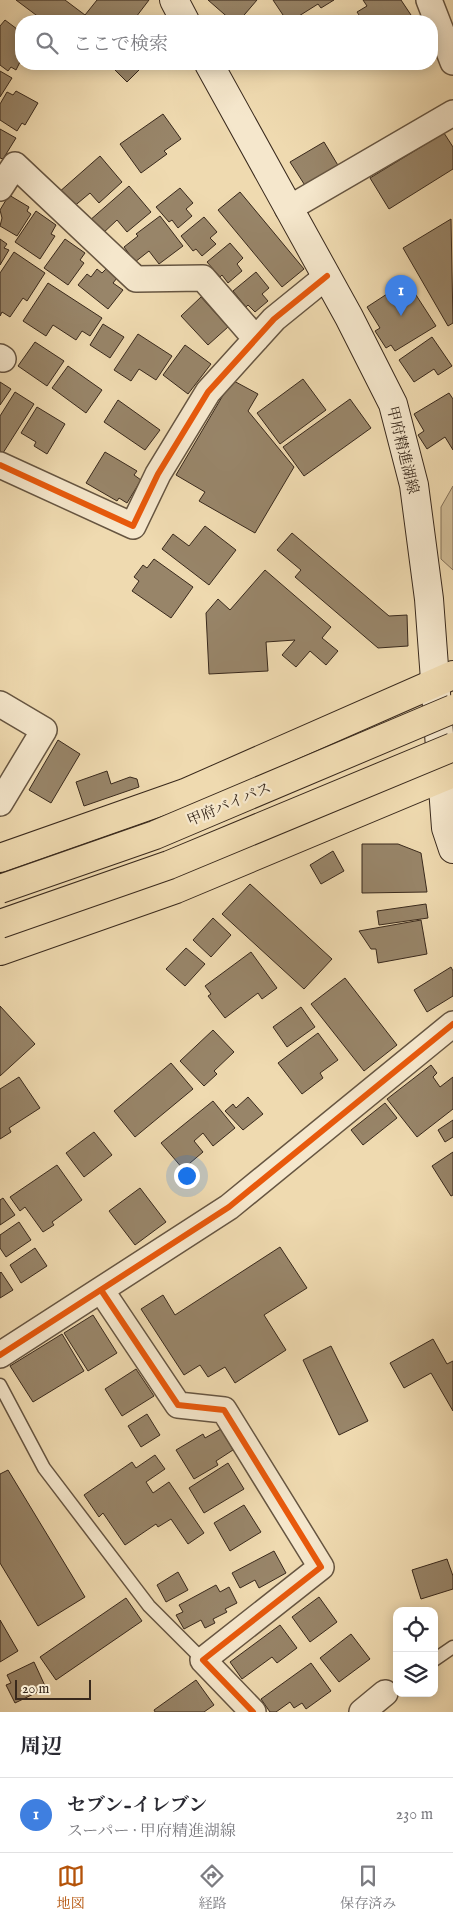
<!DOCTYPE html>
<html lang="ja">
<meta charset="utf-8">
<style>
body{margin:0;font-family:"IM FELL English","Noto Serif JP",serif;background:#f2f2f3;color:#2b2b33}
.controls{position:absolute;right:15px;bottom:15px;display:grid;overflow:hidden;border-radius:10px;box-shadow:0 2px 12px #0003}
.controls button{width:45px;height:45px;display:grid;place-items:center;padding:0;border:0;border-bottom:1px solid #e1e1e2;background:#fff;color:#2b2b33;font:25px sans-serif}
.scale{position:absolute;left:15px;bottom:12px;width:76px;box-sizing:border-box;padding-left:5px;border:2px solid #39291c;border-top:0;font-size:14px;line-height:18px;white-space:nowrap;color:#39291c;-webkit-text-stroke:4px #f5e7cc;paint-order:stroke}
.you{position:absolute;left:186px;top:1175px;width:18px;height:18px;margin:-12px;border:4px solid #fff;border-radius:50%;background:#1a73e8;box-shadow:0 0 0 8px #1a73e833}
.badge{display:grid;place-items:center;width:32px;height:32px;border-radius:50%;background:#b45309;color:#fff;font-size:16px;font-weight:700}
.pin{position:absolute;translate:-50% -41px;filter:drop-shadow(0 1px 2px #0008)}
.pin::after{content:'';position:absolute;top:26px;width:18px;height:15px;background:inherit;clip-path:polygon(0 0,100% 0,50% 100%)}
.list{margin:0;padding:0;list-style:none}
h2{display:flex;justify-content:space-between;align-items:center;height:65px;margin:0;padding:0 20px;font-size:21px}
h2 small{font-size:16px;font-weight:400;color:#7c7c81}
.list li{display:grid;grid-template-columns:32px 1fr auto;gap:15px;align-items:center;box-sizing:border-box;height:75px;padding:0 20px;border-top:1px solid #e1e1e2}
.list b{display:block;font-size:19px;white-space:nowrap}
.list p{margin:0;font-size:16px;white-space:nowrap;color:#7c7c81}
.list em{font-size:16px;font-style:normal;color:#7c7c81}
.icon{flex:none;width:28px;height:28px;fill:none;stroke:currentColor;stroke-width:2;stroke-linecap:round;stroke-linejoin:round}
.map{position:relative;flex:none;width:453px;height:1712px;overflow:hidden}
.search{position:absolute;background:#fff;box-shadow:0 2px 12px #0003;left:15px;right:15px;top:15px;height:55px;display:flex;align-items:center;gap:12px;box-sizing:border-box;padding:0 18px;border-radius:20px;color:#7c7c81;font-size:19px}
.sheet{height:140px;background:#fff}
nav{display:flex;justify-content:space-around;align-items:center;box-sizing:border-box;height:70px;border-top:1px solid #e1e1e2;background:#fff;font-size:14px;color:#7c7c81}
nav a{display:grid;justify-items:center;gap:2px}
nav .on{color:#b45309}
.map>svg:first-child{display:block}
.green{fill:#d0bc97;stroke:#84725a}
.building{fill:#988569;stroke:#39291c}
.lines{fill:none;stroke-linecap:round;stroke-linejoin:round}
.service-casing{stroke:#665541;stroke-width:15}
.minor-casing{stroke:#665541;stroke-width:28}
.secondary-casing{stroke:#39291c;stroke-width:30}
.trunk-casing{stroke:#39291c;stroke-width:30}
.service{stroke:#f5e7cc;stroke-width:12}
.minor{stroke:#f5e7cc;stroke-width:25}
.secondary{stroke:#f5e7cc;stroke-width:28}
.trunk{stroke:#efdab0;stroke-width:28}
.trunk-bridge-casing{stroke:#39291c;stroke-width:30;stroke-linecap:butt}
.trunk-bridge{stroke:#efdab0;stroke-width:28}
.cycleway-casing{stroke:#f5e7cc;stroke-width:9}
.cycleway{stroke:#e8590c;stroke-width:6}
.labels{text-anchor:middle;stroke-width:4.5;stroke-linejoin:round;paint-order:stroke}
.street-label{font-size:15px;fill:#39291c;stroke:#f5e7cc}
</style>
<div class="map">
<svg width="453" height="1712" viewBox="0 0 453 1712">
<rect width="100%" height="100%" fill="#efdab0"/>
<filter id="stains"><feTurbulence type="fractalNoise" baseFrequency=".004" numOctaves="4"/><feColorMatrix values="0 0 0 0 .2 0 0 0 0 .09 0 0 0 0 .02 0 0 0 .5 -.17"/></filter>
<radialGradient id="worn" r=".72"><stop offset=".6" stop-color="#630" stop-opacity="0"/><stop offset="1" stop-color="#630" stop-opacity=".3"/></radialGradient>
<path class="green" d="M453 486V570L441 559V507Z"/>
<path class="building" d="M16 0H65L85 15 97 0H149L133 21 127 17 123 21H44Z
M208 0H257L239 21H232Z
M273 0H334L321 8 318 4 291 21H287Z
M363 0H401L411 15 401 21H363L357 12 367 6Z
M5 20 21 32V60L16 70 11 67 8 71 0 65V26Z
M113 64H145L127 82 111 66Z
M0 71 12 78 0 97Z
M16 91 38 103 25 125 22 123 17 131 0 120V104L7 92 13 95Z
M163 114 181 139 164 151 167 154 141 173 120 144Z
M0 129 16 138 3 159 0 158Z
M444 133 453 147V169L389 209 370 178Z
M324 142 339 167 306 187 290 162Z
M100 156 122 182 99 203 90 193 72 208 58 193Z
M129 186 151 212 127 232 117 220 101 235 89 221Z
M180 188 193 203 186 209 192 216 178 228 172 220 169 222 156 207Z
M240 192 304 269 282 287 218 210Z
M9 195 29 207 27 211 31 214 17 236 0 226 2 218 0 210Z
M36 211 56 225 51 234 55 236 40 259 15 242Z
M160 216 183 246 159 264 149 251 135 262 124 247 138 236 136 234Z
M204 217 217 232 210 238 216 244 202 256 196 249 193 251 181 236Z
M451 219 453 323 448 326 403 248Z
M0 239 7 244 4 248 9 250 0 265Z
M65 239 85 253 80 260 84 263 68 285 44 268Z
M230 243 243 258 237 264 242 271 228 283 222 275 220 277 207 262Z
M14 252 45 273 27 301 23 298 10 317 2 312 0 316V273Z
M97 269 102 273 106 269 117 278 113 283 123 290 108 309 78 285 87 274 91 277Z
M256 272 269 288 262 294 268 301 255 312 248 305 246 307 233 291Z
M407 281 436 326 395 351 391 345 386 348 375 331 380 328 367 307Z
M48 283 102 318 90 336 82 331 76 340 53 325 46 336 23 321Z
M201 297 228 327 208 345 181 316Z
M103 324 124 337 110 358 90 345Z
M138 334 172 356 156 380 139 369 131 381 114 370Z
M432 337 452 366 438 375 434 369 414 382 399 360Z
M35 342 64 361 47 386 18 366Z
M185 345 211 364 188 394 163 375Z
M68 366 102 390 86 413 52 388Z
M303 379 326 410 280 444 257 413Z
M232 380 258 394 248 411 294 467 255 533 199 501 205 492 176 475Z
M0 382 11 389 0 405Z
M15 392 34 404 3 453 0 451V416Z
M449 393 453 399V450L445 437 427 449 418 435 424 431 414 414Z
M350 399 371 428 304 476 283 447Z
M118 400 160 430 145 450 104 422Z
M37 407 65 424 47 454 34 446 36 442 21 433Z
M105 452 137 471 134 475 141 480 127 503 119 498 117 501 86 483Z
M205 526 236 550 209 585 162 549 173 534 189 546Z
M292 533 389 616 407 615 408 646 378 648 295 577 301 570 277 550Z
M154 559 193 587 171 618 132 591 139 581 134 577 143 565 147 568Z
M265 570 331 627 322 638 338 651 326 665 310 651 296 667 282 655 295 640 266 642 268 671 209 674 206 613 218 599 230 610Z
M58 740 80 754 51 803 29 790Z
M107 771 111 784 130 777 137 779 139 787 84 806 76 782Z
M362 844H398L421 853 427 892 362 893Z
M333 851 344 871 321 884 310 865Z
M250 884 332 959 304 989 222 914Z
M426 904 428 918 379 925 377 911Z
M213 918 231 935 211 957 193 940Z
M421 920 427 954 378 963 376 949H371L359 931Z
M186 948 205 964 185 986 166 969Z
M251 952 277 988 262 999 258 993 225 1018 208 996 211 994 205 986Z
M451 967 453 971V996L427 1012 414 990Z
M345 978 397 1045 364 1071 311 1004Z
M0 1006 35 1044 0 1076Z
M301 1007 315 1027 287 1047 273 1027Z
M213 1030 234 1052 214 1071 217 1074 204 1086 180 1061Z
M318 1033 338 1060 320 1073 323 1078 302 1094 278 1063Z
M171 1063 193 1089 135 1137 114 1111Z
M431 1065 437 1073 433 1077 440 1087 453 1077V1109L417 1137 387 1099Z
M19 1077 40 1108 9 1128 11 1132 0 1139V1089Z
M248 1097 263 1114 243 1130 225 1111 233 1104 236 1108Z
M213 1101 235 1128 213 1146 203 1133 194 1141 203 1152 183 1169 161 1143Z
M385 1103 397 1118 363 1145 351 1130Z
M453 1120V1137L445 1142 438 1130Z
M94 1132 112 1155 84 1177 66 1153Z
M453 1152V1195L451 1196 432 1166Z
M57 1165 82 1200 52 1222 54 1225 43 1232 25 1207 20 1211 10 1197Z
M140 1188 166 1222 135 1245 109 1211Z
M3 1198 15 1215 0 1225V1200Z
M19 1222 31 1240 6 1257 0 1248V1235Z
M280 1247 307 1288 264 1315 286 1350 235 1383 225 1367 208 1377 200 1365 184 1375 141 1309 163 1295 175 1315Z
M35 1248 47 1266 21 1283 10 1265Z
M1 1272 13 1290 0 1298V1273Z
M93 1315 117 1353 88 1371 64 1333Z
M62 1334 84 1371 33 1402 10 1366Z
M433 1339 447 1364 453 1361V1411L431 1373 404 1388 390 1363Z
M331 1346 368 1421 339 1435 303 1360Z
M136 1369 154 1396 122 1416 105 1389Z
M147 1414 160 1435 141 1447 128 1426Z
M221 1429 233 1450 216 1461 218 1465 194 1479 176 1450 203 1434 205 1438Z
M155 1455 165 1469 146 1482 153 1493 169 1482 204 1533 188 1544 171 1519 158 1527 156 1524 125 1545 103 1513 99 1517 84 1495 132 1462 136 1468Z
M228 1463 244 1489 204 1513 189 1488Z
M8 1470 85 1597 38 1626 0 1563V1474Z
M244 1505 261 1532 230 1551 214 1523Z
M274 1551 286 1573 259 1588 255 1580 240 1588 232 1573Z
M447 1559 453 1576V1589L421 1599 412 1570Z
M178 1572 188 1590 166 1602 157 1585Z
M216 1585 220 1592 229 1587 237 1603 225 1609 227 1612 213 1619 215 1623 205 1628 201 1620 184 1629 176 1615 183 1612 179 1605Z
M319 1597 337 1622 310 1642 292 1617Z
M126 1598 142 1621 56 1680 40 1657Z
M0 1620 18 1651 0 1662Z
M280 1625 297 1648 277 1663 272 1657 242 1679 230 1662Z
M351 1634 370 1659 339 1682 320 1658Z
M34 1662 46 1688 15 1703 6 1685 11 1683 7 1675Z
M311 1663 331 1691 306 1709 302 1703 294 1708 290 1702 276 1712H270L261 1699Z
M196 1680 214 1705 204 1712H155L154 1710Z"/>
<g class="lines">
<defs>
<path id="service" d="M0 1385 44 1468 149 1606 203 1660
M434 1660 453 1647"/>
<path id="minor" d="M429 0 453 62
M0 188 15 165 136 279 203 278 256 339
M288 209 453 113
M0 357 3 359
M0 465 133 526 158 474 208 392 274 319 327 276
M0 704 44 730 0 803
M101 1290 178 1405 224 1410 321 1567 203 1660 253 1712
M0 1355 229 1207 453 1024
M362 1712 385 1693"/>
<path id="secondary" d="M174 0 185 21
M209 64 349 317 393 404 414 485 429 599 446 828 453 849"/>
<path id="trunk" d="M0 858 185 793 453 675
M0 951 176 889 453 773"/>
</defs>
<use href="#service" class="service-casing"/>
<use href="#minor" class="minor-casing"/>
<use href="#secondary" class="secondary-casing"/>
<use href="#trunk" class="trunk-casing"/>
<use href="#service" class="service"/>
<use href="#minor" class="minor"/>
<use href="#secondary" class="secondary"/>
<use href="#trunk" class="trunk"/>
<defs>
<path id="trunk-bridge" d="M0 889 155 835 453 709
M0 924 169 865 453 747"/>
</defs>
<use href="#trunk-bridge" class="trunk-bridge-casing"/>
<use href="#trunk-bridge" class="trunk-bridge"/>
<defs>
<path id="cycleway" d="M0 465 133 526 158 474 208 392 274 319 327 276
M101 1290 178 1405 224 1410 321 1567 203 1660 253 1712
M0 1355 229 1207 453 1024"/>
</defs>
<use href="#cycleway" class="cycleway-casing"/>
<use href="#cycleway" class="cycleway"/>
</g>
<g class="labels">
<g class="street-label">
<text transform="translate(403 450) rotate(76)" y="5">甲府精進湖線</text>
<text transform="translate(229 804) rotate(-23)" y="5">甲府バイパス</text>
</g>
</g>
<rect width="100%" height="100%" filter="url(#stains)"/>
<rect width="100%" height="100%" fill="url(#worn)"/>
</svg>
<div class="controls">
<button><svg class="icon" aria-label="locate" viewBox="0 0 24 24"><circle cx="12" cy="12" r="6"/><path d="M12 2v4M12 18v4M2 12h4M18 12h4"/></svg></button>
<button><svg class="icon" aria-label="layers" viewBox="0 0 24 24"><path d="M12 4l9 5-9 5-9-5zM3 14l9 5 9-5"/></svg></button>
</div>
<div class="scale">20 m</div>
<div class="you"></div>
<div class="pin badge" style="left:401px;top:316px;background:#3f7fe0">1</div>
<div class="search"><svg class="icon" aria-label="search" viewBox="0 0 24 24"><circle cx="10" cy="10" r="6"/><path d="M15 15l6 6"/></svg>ここで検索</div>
</div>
<section class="sheet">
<h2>周辺<small></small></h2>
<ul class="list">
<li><span class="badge" style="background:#3f7fe0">1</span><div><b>セブン-イレブン</b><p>スーパー · 甲府精進湖線</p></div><em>230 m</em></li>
</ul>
</section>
<nav>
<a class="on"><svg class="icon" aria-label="map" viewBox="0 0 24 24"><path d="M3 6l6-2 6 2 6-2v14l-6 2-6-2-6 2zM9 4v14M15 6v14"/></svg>地図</a>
<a><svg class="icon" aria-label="directions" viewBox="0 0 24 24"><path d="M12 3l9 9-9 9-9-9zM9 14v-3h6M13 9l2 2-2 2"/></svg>経路</a>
<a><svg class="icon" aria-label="saved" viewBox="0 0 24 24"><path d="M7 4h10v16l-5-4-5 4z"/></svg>保存済み</a>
</nav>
